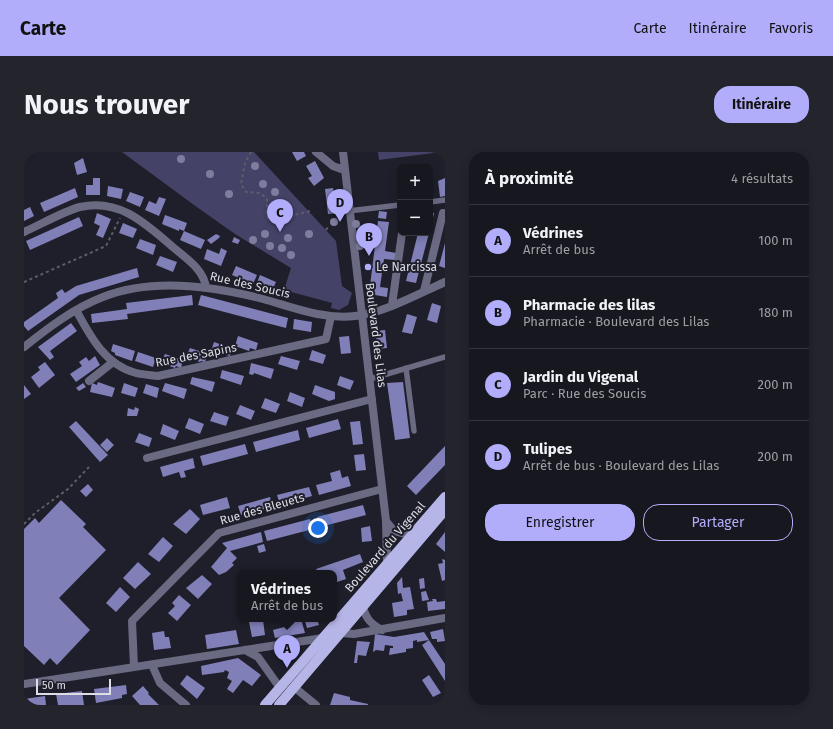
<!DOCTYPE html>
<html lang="fr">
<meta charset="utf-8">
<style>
body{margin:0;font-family:"Fira Sans",sans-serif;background:#24242d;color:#f1f3f6}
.controls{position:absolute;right:12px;top:12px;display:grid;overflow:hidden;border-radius:8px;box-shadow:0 2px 10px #0003}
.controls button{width:36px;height:36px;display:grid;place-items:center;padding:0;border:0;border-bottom:1px solid #36363e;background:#171720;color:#f1f3f6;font:20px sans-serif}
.scale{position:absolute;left:12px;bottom:10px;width:75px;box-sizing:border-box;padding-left:4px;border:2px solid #dddde5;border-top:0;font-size:11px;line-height:14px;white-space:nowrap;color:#dddde5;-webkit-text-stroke:3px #1f1f2b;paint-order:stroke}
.you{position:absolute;left:294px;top:376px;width:14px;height:14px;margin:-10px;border:3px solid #fff;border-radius:50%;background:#1a73e8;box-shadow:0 0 0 6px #1a73e833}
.badge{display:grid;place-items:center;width:26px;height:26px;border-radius:50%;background:#b1adfa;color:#111;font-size:13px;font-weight:700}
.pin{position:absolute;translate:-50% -33px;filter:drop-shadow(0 1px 2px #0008)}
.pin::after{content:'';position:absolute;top:21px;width:14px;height:12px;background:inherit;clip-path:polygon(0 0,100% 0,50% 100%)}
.popup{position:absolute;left:213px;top:418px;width:100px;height:52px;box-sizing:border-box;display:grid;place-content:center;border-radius:8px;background:#171720;filter:drop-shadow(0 1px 3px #0005);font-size:13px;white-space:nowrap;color:#9e9fa5}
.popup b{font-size:15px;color:#f1f3f6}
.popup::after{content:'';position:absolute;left:50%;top:100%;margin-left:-8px;border:8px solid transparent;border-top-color:#171720}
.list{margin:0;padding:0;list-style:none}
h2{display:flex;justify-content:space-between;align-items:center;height:52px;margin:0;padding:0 16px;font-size:17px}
h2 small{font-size:13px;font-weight:400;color:#9e9fa5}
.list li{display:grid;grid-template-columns:26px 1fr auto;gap:12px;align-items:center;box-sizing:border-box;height:72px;padding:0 16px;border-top:1px solid #36363e}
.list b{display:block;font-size:15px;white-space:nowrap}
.list p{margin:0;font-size:13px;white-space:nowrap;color:#9e9fa5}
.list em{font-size:13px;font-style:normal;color:#9e9fa5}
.actions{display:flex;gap:8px;padding:12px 16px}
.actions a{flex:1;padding:9px 0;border:1px solid #b1adfa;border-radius:16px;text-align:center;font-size:14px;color:#b1adfa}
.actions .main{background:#b1adfa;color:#111}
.map{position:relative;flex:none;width:421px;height:553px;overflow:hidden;border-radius:16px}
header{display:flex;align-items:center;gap:24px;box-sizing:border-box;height:56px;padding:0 20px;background:#b1adfa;color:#111}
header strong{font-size:19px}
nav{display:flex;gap:22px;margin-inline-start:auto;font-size:14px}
.intro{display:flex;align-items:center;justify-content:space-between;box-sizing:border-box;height:96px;padding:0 24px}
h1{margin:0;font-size:28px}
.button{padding:10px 18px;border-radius:16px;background:#b1adfa;color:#111;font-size:14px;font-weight:700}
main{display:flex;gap:24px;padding:0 24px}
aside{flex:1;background:#171720;border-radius:16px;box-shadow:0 2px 10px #0003}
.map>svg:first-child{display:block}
.green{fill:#444267}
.building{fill:#817fb8}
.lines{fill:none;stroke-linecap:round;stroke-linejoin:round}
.path{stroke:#5e5e68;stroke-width:2;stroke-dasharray:3 3;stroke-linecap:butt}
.lane{stroke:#6b6a83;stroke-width:5.5}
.street{stroke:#6b6a83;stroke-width:8}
.primary{stroke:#b6b5e8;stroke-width:10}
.tree{fill:#7e7d9e}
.poi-dot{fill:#b1adfa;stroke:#1f1f2b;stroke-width:1.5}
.labels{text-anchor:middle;stroke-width:4;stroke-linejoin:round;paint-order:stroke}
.poi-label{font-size:12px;fill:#dddde5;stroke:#1f1f2b;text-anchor:start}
.street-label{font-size:12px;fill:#dddde5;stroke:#1f1f2b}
</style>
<header>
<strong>Carte</strong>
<nav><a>Carte</a><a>Itinéraire</a><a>Favoris</a></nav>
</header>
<div class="intro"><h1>Nous trouver</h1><a class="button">Itinéraire</a></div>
<main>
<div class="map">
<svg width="421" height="553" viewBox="0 0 421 553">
<rect width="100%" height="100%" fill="#1f1f2b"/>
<path class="green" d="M98 0H230L312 89 318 134 328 141 324 153 315 158 307 156 308 151 260 138 267 116 211 82 170 53Z
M354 0H417L355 8Z"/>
<path class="building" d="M268 0H280L282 4 273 9Z
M59 6 63 20 53 23 50 11Z
M291 9 300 26 290 34 284 26 288 24 282 14Z
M69 26H76V43H62V33H69Z
M421 26V44L416 45 414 29Z
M84 34 99 37 97 47 83 44Z
M51 36 54 45 20 60 16 51Z
M309 36 314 61 304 62 301 37Z
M106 40 120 45 116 55 102 49Z
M135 45 142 47 135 64 121 58 125 49 132 52Z
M6 55 10 64 0 69V58Z
M355 59 363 60 362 67 354 66Z
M406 60 410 61 407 75H406Z
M73 61 87 67 79 86 72 83 76 74 70 71Z
M141 63 163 71 160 79 155 77V79L138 72Z
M55 65 59 74 6 98 2 89Z
M354 69 365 70 361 99 372 101 371 108 360 107 356 135 364 136 363 145 345 142Z
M99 71 113 77 109 86 95 81Z
M160 79 181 88 177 97 156 88Z
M394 81H405L392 131 382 129Z
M192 82 196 84 195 86 187 92 183 88Z
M210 85 216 88 214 92 208 90Z
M116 87 132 93 129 103 112 96Z
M421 91V116L415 114Z
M197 96 203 99 197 114 180 107 183 97 195 102Z
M136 104 153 110 149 120 132 113Z
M212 114 233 123 229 132 208 123Z
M113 116 115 125 55 143 4 179 0 174V170L34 146 32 141 38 137 41 141 52 134Z
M236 123 252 130 248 139 232 133Z
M168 143 169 153 103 162 104 167 68 171 67 162 103 157 102 151Z
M177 143 264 166 262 176 174 153Z
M408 151 417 154 413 171 403 168Z
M383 162 393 165 388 182 378 180Z
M270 167 288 170 287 180 269 177Z
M47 171 53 179 26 199 30 205 26 208 14 195Z
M361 178 363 196 353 197 352 179Z
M214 184 234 191 232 198 226 196 225 199 211 194Z
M325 184 327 201 317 202 315 185Z
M190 190 204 195V196L208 198 206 204 187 199Z
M89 192 111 199 108 209 91 203V201L87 199Z
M166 196 184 202 181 210 177 209 176 210 162 205Z
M288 198 302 203 299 212 285 208Z
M114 200 132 206 129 215 111 209Z
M141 202 159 208 157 216 152 214 151 216 137 211Z
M71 204 76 213 52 230 46 222 58 214 55 210 62 205 65 209Z
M257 204 276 209 273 218 254 212Z
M21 210 31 223 15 236 7 225 16 218 14 215Z
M227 211 250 217 247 227 230 221 229 223 225 222Z
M198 218 220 224 217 233 196 226Z
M316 224 330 229 326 238 313 233Z
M168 225 191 230 188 240 166 232Z
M74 230 91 236 88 245 66 240 68 231 73 233Z
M379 230 386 286 371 288 363 231Z
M59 231 62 235 55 239 52 236Z
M100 231 114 236 111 245 97 241Z
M141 231 163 237 160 247 138 239Z
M122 232 135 236 133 246 119 241Z
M0 233 7 242 0 247Z
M291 233 311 240V247L305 249 288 242Z
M266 240 281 246 278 255 263 249Z
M241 246 256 252 252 261 237 256Z
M216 253 231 259 227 268 212 262Z
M111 255 115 257 113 264H103L104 256 110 258Z
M190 260 205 265 202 274 186 269Z
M165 266 180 272 176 282 161 276Z
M314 267 317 277 285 286 282 276Z
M52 269 84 303 76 310 45 275Z
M336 269 339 292 329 293 326 270Z
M139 272 155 279 151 288 136 282Z
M274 278 276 288 232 300 229 290Z
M115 281 128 286 125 295 111 290Z
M83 286 90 293 83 300 76 293Z
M221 292 224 302 179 314 176 304Z
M421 294V313L392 343 383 334Z
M340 302 342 318 332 319 330 303Z
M169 306 171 316 160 319 162 325 157 326 155 320 139 325 136 315Z
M316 318 318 326 324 324 327 334 295 343 292 333 308 329 306 321Z
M64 332 69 338 62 345 56 339Z
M285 335 288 344 256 353 253 343Z
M203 345 206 356 179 363 176 353Z
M246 345 249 355 217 363 214 354Z
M37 348 62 372 59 375 82 398 35 446 66 478 33 513 26 506 20 513 0 494V377L11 366 15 371Z
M339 353 342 363 296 375 293 365Z
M166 357 176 367 162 382 149 372Z
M286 367 289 377 243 389 240 379Z
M346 374 348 389 338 390 337 376Z
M237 380 239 390 206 399 213 406 208 411 210 413 202 420 195 423 187 415 203 396 198 391Z
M421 380V400L412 392Z
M139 385 149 394 135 410 124 402Z
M240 392 242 399 235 401 233 394Z
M336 402 339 410 319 418 322 427 310 431V421H294L292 417Z
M418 407 421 408V428L418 429 414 412 419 411Z
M114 410 127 422 111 437 99 426Z
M178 423 188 432 174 447 162 436Z
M378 425 379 436 386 435 390 457 383 458V463L370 465 368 451 379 449 377 441 374 442 373 431Z
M400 426 401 436 396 437 395 427Z
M96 435 106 445 92 460 82 451Z
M402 439 405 448 398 449 397 440Z
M155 443 167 453 153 469 144 461 151 454 148 451Z
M408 447H412L413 450 421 449V457L404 459 403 450 409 449Z
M268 467H277L281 481 251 486 249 478 264 474 262 469Z
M289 467H293L295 473 283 476 281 469Z
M239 468 241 483 228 485 225 470Z
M419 477 421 489 413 490V487H408L406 480Z
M212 478 215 492 183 497 181 483Z
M140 479 141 485H145L147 496 130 498 128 481Z
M400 480 405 488 393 490V488L389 489V496L382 497V500L365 503 366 496H369V494L361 493 360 499 352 498 349 500 351 482 370 485Z
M405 488 421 512V529L398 493Z
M333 489 346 490 342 504 334 503 333 511H330Z
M214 506 237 523 228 534 219 528 209 541 203 537 208 529 203 526 205 520 201 518 200 520 178 523 177 514Z
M163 523 181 536 173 547 156 532Z
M405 523 417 541 409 545 398 528Z
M102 533 103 542 98 543V546L72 551 70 537Z
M119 534 125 541 124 542 135 553H116L108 544Z
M58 539 60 553H34L32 542Z
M310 541 326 545V548L344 552V553H306Z
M21 544 22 553H0V547Z"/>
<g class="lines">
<path class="path" d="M227 0 221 11 217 32 222 40 235 41 242 45C246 53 239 60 244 66L249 67 284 60 287 57
M302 78 304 75
M0 130 82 94 96 66
M0 372 11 361 44 337 65 315"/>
<path class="lane" d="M406 50 421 48
M324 59 376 53
M382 216 390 279
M346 227 421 205"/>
<path class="street" d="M292 0 309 14 320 18
M319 0 362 369 363 413
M0 80C16 73 40 59 56 55 96 46 122 72 150 96 163 107 179 117 182 135
M400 139 419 61
M368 153 378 81
M52 158C66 184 81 213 112 221 119 223 127 223 134 224L302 187 307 164
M0 195C24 176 50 156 79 145 129 125 189 134 239 147 268 155 300 168 331 164 362 160 392 143 421 130
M65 229 89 210
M123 306 348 247
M362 369 370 379 388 384
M339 455C342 467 347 472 358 478
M317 481 330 482 421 466
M221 498 234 505 256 536
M128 513 136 531 162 553
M110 515 108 469 195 381 358 337
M0 532 299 486
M270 535 292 553"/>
<path class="primary" d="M241 553 421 345
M255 553 421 358"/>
</g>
<g class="tree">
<circle cx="157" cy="7" r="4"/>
<circle cx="231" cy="14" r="4"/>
<circle cx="186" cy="22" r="4"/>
<circle cx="239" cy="32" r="4"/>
<circle cx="251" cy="40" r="4"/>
<circle cx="205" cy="42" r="4"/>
<circle cx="258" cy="55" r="4"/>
<circle cx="310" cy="70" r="4"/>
<circle cx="332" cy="72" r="4"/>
<circle cx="241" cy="82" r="4"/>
<circle cx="285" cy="82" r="4"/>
<circle cx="264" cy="86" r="4"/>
<circle cx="229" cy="88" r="4"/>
<circle cx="246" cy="94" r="4"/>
<circle cx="336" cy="94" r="4"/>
<circle cx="258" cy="96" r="4"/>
<circle cx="267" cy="103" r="4"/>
</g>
<circle class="poi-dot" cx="344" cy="115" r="4"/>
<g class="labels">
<g class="poi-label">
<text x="352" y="119">Le Narcissa</text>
</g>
<g class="street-label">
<text transform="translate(226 133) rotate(13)" y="4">Rue des Soucis</text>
<text transform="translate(352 183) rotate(83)" y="4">Boulevard des Lilas</text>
<text transform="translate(172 203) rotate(-11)" y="4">Rue des Sapins</text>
<text transform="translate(238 357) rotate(-16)" y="4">Rue des Bleuets</text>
<text transform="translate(361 395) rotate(-49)" y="4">Boulevard du Vigenal</text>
</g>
</g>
</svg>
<div class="controls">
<button>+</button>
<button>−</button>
</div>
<div class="scale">50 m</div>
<div class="you"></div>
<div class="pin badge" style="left:263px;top:516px">A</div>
<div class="popup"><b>Védrines</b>Arrêt de bus</div>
<div class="pin badge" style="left:345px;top:104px">B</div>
<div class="pin badge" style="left:256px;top:80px">C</div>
<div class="pin badge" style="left:316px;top:70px">D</div>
</div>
<aside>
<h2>À proximité<small>4 résultats</small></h2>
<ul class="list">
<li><span class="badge">A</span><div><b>Védrines</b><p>Arrêt de bus</p></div><em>100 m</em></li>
<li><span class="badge">B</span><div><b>Pharmacie des lilas</b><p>Pharmacie · Boulevard des Lilas</p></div><em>180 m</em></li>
<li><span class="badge">C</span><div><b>Jardin du Vigenal</b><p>Parc · Rue des Soucis</p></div><em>200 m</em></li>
<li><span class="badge">D</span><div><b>Tulipes</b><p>Arrêt de bus · Boulevard des Lilas</p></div><em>200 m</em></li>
</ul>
<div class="actions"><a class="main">Enregistrer</a><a>Partager</a></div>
</aside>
</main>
